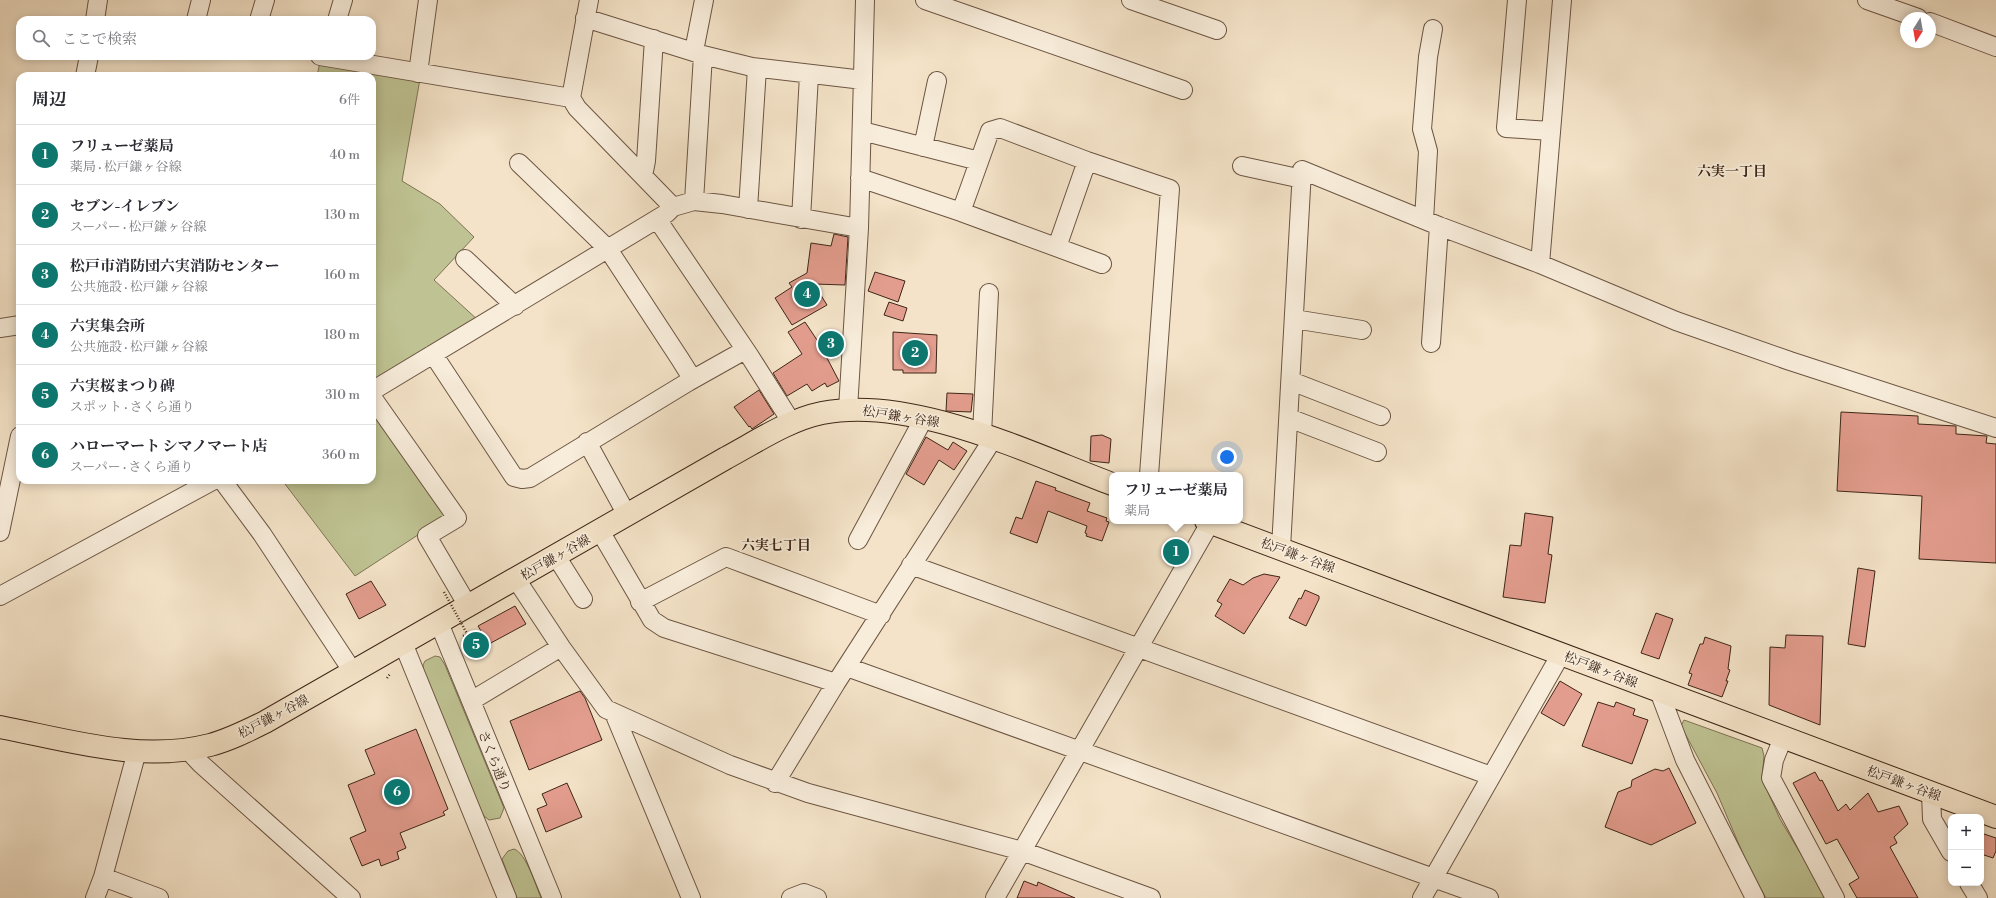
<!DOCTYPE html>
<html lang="ja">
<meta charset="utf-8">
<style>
body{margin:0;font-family:"Libre Bodoni","Noto Serif JP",serif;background:#f7f7f7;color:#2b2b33}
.controls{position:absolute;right:12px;bottom:12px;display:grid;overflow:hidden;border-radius:8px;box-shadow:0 2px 10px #0003}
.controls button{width:36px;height:36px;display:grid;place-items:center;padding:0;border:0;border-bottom:1px solid #e1e1e2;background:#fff;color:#2b2b33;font:20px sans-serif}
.compass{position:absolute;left:1900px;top:12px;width:36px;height:36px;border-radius:50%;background:#fff;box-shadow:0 2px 10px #0003;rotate:191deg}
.you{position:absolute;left:1227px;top:457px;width:14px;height:14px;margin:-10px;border:3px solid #fff;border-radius:50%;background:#1a73e8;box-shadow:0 0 0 6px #1a73e833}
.badge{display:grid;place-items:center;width:26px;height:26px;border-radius:50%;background:#0f766e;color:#fff;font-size:13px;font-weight:700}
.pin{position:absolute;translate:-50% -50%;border:2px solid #fff;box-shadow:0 1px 4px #0006}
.popup{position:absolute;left:1109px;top:472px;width:134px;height:52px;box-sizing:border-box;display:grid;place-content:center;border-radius:8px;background:#fff;filter:drop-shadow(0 1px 3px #0005);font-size:13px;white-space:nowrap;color:#7c7c81}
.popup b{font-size:15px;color:#2b2b33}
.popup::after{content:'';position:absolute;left:50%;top:100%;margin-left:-8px;border:8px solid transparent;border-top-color:#fff}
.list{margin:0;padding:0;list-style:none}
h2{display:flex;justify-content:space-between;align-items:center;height:52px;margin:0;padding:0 16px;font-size:17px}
h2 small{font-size:13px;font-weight:400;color:#7c7c81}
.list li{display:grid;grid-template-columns:26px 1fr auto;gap:12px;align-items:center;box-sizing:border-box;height:60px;padding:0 16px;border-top:1px solid #e1e1e2}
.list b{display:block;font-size:15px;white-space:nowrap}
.list p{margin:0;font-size:13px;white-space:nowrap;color:#7c7c81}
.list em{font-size:13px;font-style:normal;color:#7c7c81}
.icon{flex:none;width:22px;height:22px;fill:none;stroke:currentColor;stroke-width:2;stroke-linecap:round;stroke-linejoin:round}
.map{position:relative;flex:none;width:1996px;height:898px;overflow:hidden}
.search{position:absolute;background:#fff;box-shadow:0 2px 10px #0003;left:16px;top:16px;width:360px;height:44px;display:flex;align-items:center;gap:10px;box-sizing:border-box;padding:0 14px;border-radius:12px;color:#7c7c81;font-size:15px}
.panel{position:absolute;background:#fff;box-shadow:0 2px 10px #0003;left:16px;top:72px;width:360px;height:412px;border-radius:12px}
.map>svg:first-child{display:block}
.green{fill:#bfc393;stroke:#7e7455}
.building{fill:#e39d8e;stroke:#3e2617}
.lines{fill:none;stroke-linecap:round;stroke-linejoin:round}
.minor-casing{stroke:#6c5543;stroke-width:20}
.major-casing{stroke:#3e2617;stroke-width:24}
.path{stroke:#3e2617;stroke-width:2.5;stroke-dasharray:1 2;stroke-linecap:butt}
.minor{stroke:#f8eddb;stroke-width:18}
.major{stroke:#f4e3c8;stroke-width:22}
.path-bridge{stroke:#3e2617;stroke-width:2.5;stroke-dasharray:1 2;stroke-linecap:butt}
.labels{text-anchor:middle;stroke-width:3.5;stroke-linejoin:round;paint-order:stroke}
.street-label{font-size:13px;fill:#3e2617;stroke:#f8eddb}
.neighbourhood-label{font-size:14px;font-weight:bold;fill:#3e2617;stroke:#f8eddb}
</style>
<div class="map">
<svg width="1996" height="898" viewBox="0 0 1996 898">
<rect width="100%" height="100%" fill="#f4e3c8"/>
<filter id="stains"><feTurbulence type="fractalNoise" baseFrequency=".005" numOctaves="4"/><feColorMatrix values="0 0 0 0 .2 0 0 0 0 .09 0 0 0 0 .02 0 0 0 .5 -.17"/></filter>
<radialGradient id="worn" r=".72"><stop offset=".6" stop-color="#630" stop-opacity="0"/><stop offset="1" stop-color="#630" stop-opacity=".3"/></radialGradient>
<path class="green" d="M320 62 420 79 402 181 440 204 474 237 434 280 479 321 372 383V76H317Z
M372 409 447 516 355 576 282 480H372Z
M435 656 440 657 445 665 504 808 500 818 489 820 484 816 479 807 424 672 423 665 425 661Z
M1684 720 1762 748 1764 756 1762 779 1780 819 1827 898H1766L1749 868 1717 793 1681 726Z
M514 849C526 853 536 886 541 898H517L502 859 508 851Z"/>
<path class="building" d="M834 234 848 237 845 285 814 284 827 305 792 325 775 298 792 287 789 283 807 273 811 243 831 246Z
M875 272 905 281 898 302 868 291Z
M889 302 907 308 903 321 884 315Z
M805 322 819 343 833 335 838 342 837 352 827 358 839 381 827 387 825 383 812 391 807 384 787 396 773 373 802 354 788 332Z
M893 332 937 335 936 373H903V370H893Z
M759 390 774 414 752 429 750 426 749 427 734 407Z
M947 393 973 394 971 412 946 411Z
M1841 412 1918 416V424L1956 426V434L1987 436 1986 443 1996 444V563L1919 559 1922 496 1837 491Z
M1102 435 1111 439 1109 463 1090 461 1091 436Z
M926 437 948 450 953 442 967 451 954 470 939 460 924 485 906 474Z
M1036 481 1056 488 1055 490 1090 503 1087 511 1107 518 1106 521 1109 522 1102 541 1086 536 1087 534 1085 533 1087 526 1048 511 1037 543 1010 533 1016 517 1022 519Z
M1525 513 1553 517 1548 554 1552 555 1545 603 1503 597 1510 545 1521 546Z
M1858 568 1875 571 1865 647 1848 644Z
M1264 574 1280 577 1244 634 1215 616 1222 604 1217 601 1230 579 1243 585 1253 578Z
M371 581 386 605 359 619 346 594Z
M1305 590 1319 596V599L1306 626 1289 618 1299 598 1301 599Z
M515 606 526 624 489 644 478 626Z
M1656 613 1673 619 1659 659 1641 653Z
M1786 635 1823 636 1820 725 1769 705 1770 647 1785 648Z
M1705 637 1731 646 1728 669 1730 670 1726 681H1728L1722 697 1688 685 1692 674 1689 673 1700 644H1703Z
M1560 681 1582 694 1564 726 1541 713Z
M580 691 585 698 602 740 529 770 510 721Z
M1598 702 1614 707 1616 702 1635 709 1633 715 1648 720 1632 764 1582 746Z
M416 729 448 809 443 812 445 815 400 833 406 848 397 852 399 859 381 866 379 859 362 866 350 838 366 831 348 785 375 774 365 750Z
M1669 768 1696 823 1651 845 1605 827 1618 792 1631 787 1632 780 1655 769 1663 771Z
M1815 772 1820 781 1822 780 1838 811 1846 804 1850 810 1868 793 1878 812 1899 806 1908 824 1894 837 1897 843 1890 847 1918 898H1857L1849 884 1859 878 1837 839 1826 844 1793 783Z
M567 783 582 817 546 832 537 809 547 805 542 794Z
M1981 833 1996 838V851L1993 858 1981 854Z
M1024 881 1037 886 1038 882 1075 898H1017Z"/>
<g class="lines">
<defs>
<path id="minor" d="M925 0 1183 90
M1131 0 1217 30
M1517 0 1506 128 1551 131
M1867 0 1918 18
M585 18 703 55 694 201
M95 20 98 0
M196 20 201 0
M259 20 265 0
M337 20 343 0
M1930 22 1996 47
M694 51 704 0
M703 55 752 67 863 80
M320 56 571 98 589 0
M418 73 428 0
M85 76 89 56
M571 98 577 108 673 207
M862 131 979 161
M923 147 937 81
M1242 166 1302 179
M643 176 646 161 654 39
M860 178 961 212
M748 209 757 68
M657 219 749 355 792 423
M801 219 809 75
M1424 220 1428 151 1422 129 1428 57 1433 29
M1057 247 1087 161
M465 259 515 306
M1102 264 961 212 990 131 1000 128 1087 161 1170 189 1149 475
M1540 264 1562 0
M1294 319 1362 330
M0 328 20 325
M1431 343 1439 226
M433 354 514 477 522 479 530 478 688 382 690 375 680 359 608 249 519 163
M1291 381 1381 416
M688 382 745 350
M372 391 667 213 673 207 694 201 722 204 859 228
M372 397 457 518 427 536 468 606
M848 409 859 228 865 0
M1289 418 1377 452
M982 434 989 293
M587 442 627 515
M222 480 262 534 353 672
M600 531 652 620 664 628 836 683
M0 532 20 436
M858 540 924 418
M1281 548 1302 170 1439 226 1540 264 1676 321 1790 361 1996 428
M556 556 583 599
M911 565 1491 776
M516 579 561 647 606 709 730 765 808 793 1022 851 1151 898
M0 596 214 480
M640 602 726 557 881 615
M439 623 552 898
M403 643 507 898
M847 667 1489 898
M1659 691 1685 760 1755 898
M471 701 561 647
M614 713 691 898
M1783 738 1774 760 1771 778 1835 898
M188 750 200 763 351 898
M775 783 836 683 993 439
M1931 793 1932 819 1951 852
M103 877 159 898
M1969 883 1978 898
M95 898 103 877 137 751
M791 898 804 893 817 898
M995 898 1210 523
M1422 898 1561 654"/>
<path id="major" d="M1206 521 1996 817
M0 727C68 740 140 763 210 745 229 740 247 731 265 722L726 458C756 442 788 420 822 413 911 395 1029 453 1112 484"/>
</defs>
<use href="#minor" class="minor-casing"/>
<use href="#major" class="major-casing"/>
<path class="path" d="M463 636 468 634 473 637 479 645 476 647 470 639
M387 678 390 674"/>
<use href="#minor" class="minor"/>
<use href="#major" class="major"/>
<path class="path-bridge" d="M444 592 470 639"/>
</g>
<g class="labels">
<g class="street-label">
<text transform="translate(901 416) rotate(9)" y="5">松戸鎌ヶ谷線</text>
<text transform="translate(1298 555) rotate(20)" y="5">松戸鎌ヶ谷線</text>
<text transform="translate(555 557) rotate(-30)" y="5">松戸鎌ヶ谷線</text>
<text transform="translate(1601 669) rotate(21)" y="5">松戸鎌ヶ谷線</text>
<text transform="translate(273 716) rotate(-28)" y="5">松戸鎌ヶ谷線</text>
<text transform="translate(495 761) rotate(68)" y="5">さくら通り</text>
<text transform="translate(1904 783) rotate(20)" y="5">松戸鎌ヶ谷線</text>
</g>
<g class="neighbourhood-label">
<text x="1732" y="176">六実一丁目</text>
<text x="776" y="550">六実七丁目</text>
</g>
</g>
<rect width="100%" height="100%" filter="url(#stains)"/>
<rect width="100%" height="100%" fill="url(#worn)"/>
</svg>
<div class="controls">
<button>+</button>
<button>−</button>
</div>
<svg class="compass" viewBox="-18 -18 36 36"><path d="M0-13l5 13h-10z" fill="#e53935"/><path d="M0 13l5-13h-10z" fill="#7c7c81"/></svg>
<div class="you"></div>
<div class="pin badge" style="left:1176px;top:552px">1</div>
<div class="popup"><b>フリューゼ薬局</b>薬局</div>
<div class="pin badge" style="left:915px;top:353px">2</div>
<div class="pin badge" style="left:831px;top:344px">3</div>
<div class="pin badge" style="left:807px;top:294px">4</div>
<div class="pin badge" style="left:476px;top:645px">5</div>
<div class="pin badge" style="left:397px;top:792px">6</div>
<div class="search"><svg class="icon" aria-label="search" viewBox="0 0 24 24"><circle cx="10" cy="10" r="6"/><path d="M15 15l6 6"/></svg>ここで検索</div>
<section class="panel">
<h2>周辺<small>6件</small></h2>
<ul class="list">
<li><span class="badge">1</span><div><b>フリューゼ薬局</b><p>薬局 · 松戸鎌ヶ谷線</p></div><em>40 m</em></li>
<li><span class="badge">2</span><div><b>セブン-イレブン</b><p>スーパー · 松戸鎌ヶ谷線</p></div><em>130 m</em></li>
<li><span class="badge">3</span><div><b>松戸市消防団六実消防センター</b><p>公共施設 · 松戸鎌ヶ谷線</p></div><em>160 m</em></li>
<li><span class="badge">4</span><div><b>六実集会所</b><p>公共施設 · 松戸鎌ヶ谷線</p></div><em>180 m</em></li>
<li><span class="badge">5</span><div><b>六実桜まつり碑</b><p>スポット · さくら通り</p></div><em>310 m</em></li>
<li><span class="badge">6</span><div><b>ハローマート シマノマート店</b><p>スーパー · さくら通り</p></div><em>360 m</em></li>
</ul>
</section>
</div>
